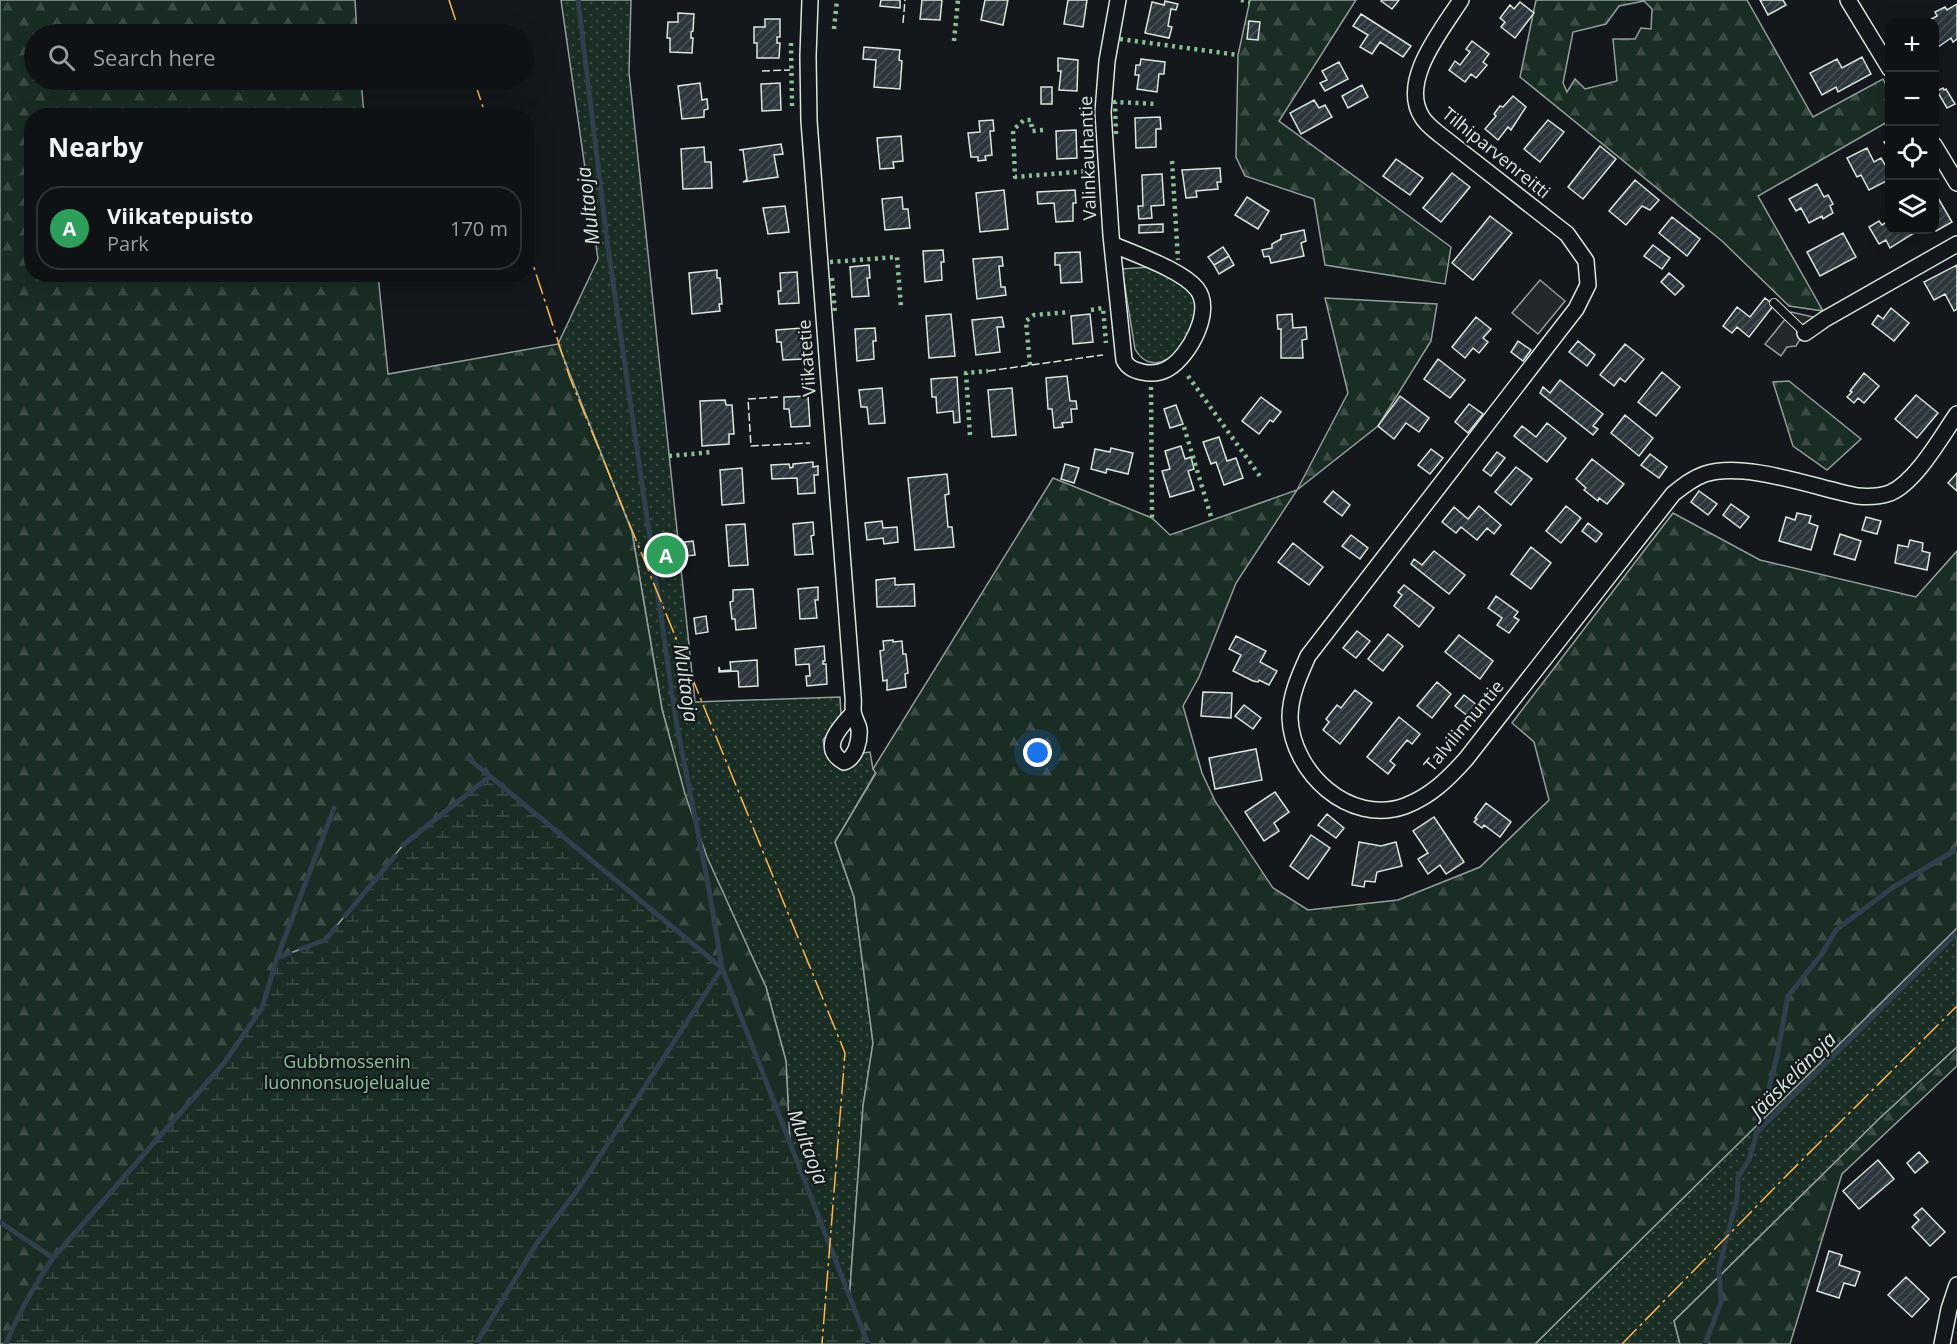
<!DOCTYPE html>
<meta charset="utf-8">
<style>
body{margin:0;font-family:"Open Sans",sans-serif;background:#1d2022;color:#f1f3f6}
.controls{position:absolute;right:18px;top:18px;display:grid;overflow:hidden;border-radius:12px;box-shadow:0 6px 24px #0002}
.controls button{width:54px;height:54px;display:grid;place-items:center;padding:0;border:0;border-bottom:2px solid #2f3234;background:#0f1215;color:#f1f3f6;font:30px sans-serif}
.you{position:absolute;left:1038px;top:753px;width:21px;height:21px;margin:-15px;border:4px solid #fff;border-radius:50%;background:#1a73e8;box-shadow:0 0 0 9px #1a73e833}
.badge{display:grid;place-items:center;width:39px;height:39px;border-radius:50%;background:#ffb74d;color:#fff;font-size:20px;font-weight:700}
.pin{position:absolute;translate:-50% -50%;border:3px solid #fff;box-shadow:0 2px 6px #0006}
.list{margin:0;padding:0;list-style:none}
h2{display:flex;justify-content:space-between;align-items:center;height:78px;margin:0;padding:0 24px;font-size:26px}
h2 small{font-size:20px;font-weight:400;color:#9b9ea0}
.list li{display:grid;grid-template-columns:39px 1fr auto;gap:18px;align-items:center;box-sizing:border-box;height:84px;margin:0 12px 12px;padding:0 12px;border:2px solid #2f3234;border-radius:24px}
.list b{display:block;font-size:22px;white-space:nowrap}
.list p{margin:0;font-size:20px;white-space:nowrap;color:#9b9ea0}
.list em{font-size:20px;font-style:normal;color:#9b9ea0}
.icon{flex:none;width:33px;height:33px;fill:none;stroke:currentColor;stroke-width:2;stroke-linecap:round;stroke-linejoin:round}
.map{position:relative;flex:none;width:1957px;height:1344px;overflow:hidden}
.search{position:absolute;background:#0f1215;box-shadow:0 6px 24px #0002;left:24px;top:24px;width:510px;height:66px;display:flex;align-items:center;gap:15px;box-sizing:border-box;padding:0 21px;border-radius:33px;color:#9b9ea0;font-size:22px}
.panel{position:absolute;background:#0f1215;box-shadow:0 6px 24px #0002;left:24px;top:108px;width:510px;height:174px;border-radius:24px}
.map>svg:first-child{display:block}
.green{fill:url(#green-dots);stroke:#939e99;stroke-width:1.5}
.forest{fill:url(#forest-firs);stroke:#939e99;stroke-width:1.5;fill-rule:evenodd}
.wetland{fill:url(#wetland-marsh);stroke:#939e99;stroke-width:1.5}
.parking{fill:#24282b;stroke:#939e99;stroke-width:1.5}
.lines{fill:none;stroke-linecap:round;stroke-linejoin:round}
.stream{stroke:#2f3f4d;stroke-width:5}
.building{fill:url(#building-hatch);stroke:#d8e6dc;stroke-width:1.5}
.lane-casing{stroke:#d8e6dc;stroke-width:10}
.street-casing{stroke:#d8e6dc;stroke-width:18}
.lane{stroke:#14181c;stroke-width:8}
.street{stroke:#14181c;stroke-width:15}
.hedge{stroke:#8ac095;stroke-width:4.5;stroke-dasharray:3 4.5;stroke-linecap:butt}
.fence{stroke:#d8e6dc;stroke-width:1.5;stroke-dasharray:8 3;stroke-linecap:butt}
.power{stroke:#ffb74d;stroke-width:1.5;stroke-dasharray:21 4.5 3 4.5;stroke-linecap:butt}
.labels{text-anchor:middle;stroke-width:4.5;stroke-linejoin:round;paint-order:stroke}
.street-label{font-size:18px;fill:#d8e6dc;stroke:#14181c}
.park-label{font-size:18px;fill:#8ac095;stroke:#14181c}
.water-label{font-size:20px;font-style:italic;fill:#d8e6dc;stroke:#14181c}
</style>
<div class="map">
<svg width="1957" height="1344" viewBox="0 0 1957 1344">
<defs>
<pattern id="green-dots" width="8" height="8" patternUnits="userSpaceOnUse" patternTransform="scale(1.5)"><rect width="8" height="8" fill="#1a2d24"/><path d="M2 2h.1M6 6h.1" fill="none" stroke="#3b4b43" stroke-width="1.8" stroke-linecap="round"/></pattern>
<pattern id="forest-firs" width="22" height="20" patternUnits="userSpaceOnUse" patternTransform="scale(1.5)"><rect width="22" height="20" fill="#1a2d24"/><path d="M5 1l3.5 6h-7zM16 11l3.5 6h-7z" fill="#3b4b43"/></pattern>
<pattern id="wetland-marsh" width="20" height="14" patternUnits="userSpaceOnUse" patternTransform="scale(1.5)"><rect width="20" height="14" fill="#1a2d24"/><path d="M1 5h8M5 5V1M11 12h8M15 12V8" fill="none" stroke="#3b4b43"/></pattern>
<pattern id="building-hatch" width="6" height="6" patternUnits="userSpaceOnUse" patternTransform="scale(1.5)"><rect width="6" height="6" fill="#2c363c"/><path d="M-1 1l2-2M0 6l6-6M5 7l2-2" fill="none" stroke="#4a5358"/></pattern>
</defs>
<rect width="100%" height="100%" fill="#14181c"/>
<path class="green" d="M561 0H631L629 72 695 702 840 697 841 716 823 740 826 754 832 762 858 761 863 753 870 752 873 769 876 772 835 842 854 897 873 1043 863 1106 846 1344 793 1206 786 1061 766 987 0 1344V910L673 750 662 709 632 532 558 344 598 259Z
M1150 267C1164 274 1184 280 1192 295 1208 326 1159 391 1135 349L1122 269Z
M1957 928V1047L1880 1118 1674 1321 1680 1344H1535Z"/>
<path class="forest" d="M0 0H355L357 34H34V80H361L364 115 32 116V274L378 275 388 374 558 344 632 532 662 709 685 794 707 857 766 987 786 1061 793 1206 779 1344H0Z
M1250 0H1356L1279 121 1451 247 1445 284 1325 265 1314 199 1245 176 1236 157 1238 55Z
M1536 0H1747L1813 117 1883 79 1889 91V121L1758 196 1823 311 1789 306 1722 241 1520 77ZM1644 1 1652 9 1651 29 1641 28 1635 39H1613L1617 81 1585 89 1575 79 1567 92 1563 83 1573 32 1606 24 1619 6Z
M1325 298 1437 304 1431 341 1378 426 1297 490 1236 583 1199 677 1183 706 1202 773 1215 801 1273 888 1308 910 1398 900 1480 867 1549 800 1534 742 1512 723 1673 513 1760 560 1916 597 1957 551V928L1535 1344H846L863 1106 873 1043 854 897 835 842 876 773 873 769 1053 478 1152 518 1170 535 1297 490 1348 393Z
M1789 381 1861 439 1827 470 1793 446 1773 382Z
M1957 1047V1066L1842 1174 1790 1344H1680L1674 1321 1880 1118Z"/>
<path class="wetland" d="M489 777 722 968 868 1344H6C18 1313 34 1286 53 1258L224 1063 262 1008 277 958 325 940 403 845Z"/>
<path class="parking" d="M1540 280 1565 301 1538 334 1512 313Z
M1791 312 1813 317 1796 346 1787 347 1781 356 1765 344Z"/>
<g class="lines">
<path class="stream" d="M578 0 607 240 676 721 708 884 722 968 868 1344
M468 758 722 968 581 1185 537 1243 476 1344
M403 845 489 777
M345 916 395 856
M301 949 325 940 336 927
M277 958 290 953
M1759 1127 1777 1056 1788 996 1821 955 1836 930 1892 888 1957 849
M0 1222 53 1258
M6 1344C18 1313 34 1286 53 1258L224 1063 262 1008 277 958 334 808
M1705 1344 1721 1302 1719 1268 1737 1198 1738 1177 1749 1160 1757 1132 1957 933"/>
</g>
<path class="building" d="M881 0H900V8L880 6Z
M922 0H942L940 20 920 19Z
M985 0H1008L1003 25 981 20Z
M1068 0H1087L1083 27 1064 24Z
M1382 0H1399L1392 9 1381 1Z
M1760 0H1783L1786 5 1768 15Z
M1165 1 1178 4 1176 10 1171 9 1168 26 1172 27 1169 38 1145 33 1152 2 1164 5Z
M1520 2 1534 13 1515 38 1501 27 1505 22 1500 18 1510 5 1514 9Z
M1957 4V39L1953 42 1951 38 1938 47 1934 41V22H1926L1937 16 1935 12 1945 7 1947 10Z
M678 13 694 14 693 31 691 32V38H693L692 53 670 52V38H667L668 22H678Z
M1361 14 1411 46 1403 57 1380 42 1372 54 1360 47 1368 35 1353 26Z
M765 19H780V37H777V43H780L779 58H757V43H754V27H765Z
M1249 21 1260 22 1258 40 1247 39Z
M1472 41 1489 54 1483 62 1487 65 1476 78 1471 74 1465 82 1449 70 1455 61 1460 65 1470 52 1466 49Z
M864 47 900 50 899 60 902 61 900 89 874 87 876 60 863 59Z
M1862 57 1871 74 1838 92 1836 87 1822 95 1810 73 1837 59 1842 68Z
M1058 58 1078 60 1077 91 1059 90 1061 71H1058Z
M1141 59 1165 62 1164 74H1159L1157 92 1137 89 1139 75H1135L1136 65H1140Z
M1339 62 1348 79 1325 91 1320 83 1327 80 1322 71Z
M700 83 702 100 707 99 708 109 704 110V117L682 119 678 86Z
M780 83 781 110 762 111 761 84Z
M1362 85 1368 97 1348 108 1342 96Z
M1041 87H1052V104H1041Z
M1943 88 1944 90 1946 89 1955 104 1947 108 1937 91Z
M1513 96 1526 107 1511 130 1508 127 1498 140 1485 129 1496 116 1494 114 1500 106 1503 107Z
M1314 100 1319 108 1325 105 1332 117 1301 134 1290 113Z
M1160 117 1161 129H1156V147L1136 148 1135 118Z
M993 120 994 131H990L992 155 985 156 986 160 978 161V157H971L968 133 980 132 979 121Z
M1548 120 1564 132 1540 162 1524 149Z
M1076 130 1077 158 1057 159 1056 131Z
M901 136 903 161 893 162 894 168 880 169 877 138Z
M1890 139V151L1884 142Z
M781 144 783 154 774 155 778 177 743 182 747 180 743 150H739Z
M1600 146 1616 159 1583 199 1568 187Z
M704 147 705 162H711L712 188 683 189 681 149Z
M1867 148 1874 162 1881 158 1890 173V179L1869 190 1861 175 1857 177 1847 158Z
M1396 159 1423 178 1410 195 1383 176Z
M1220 168 1221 182H1217L1218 189 1196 191 1197 197 1186 198 1182 170Z
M1452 173 1470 187 1441 222 1423 208Z
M1162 174 1164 205 1151 206 1152 218 1139 219 1138 206H1143L1142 175Z
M1635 180 1659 200 1650 210 1642 206 1626 225 1609 211Z
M1817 184 1824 197 1828 195 1833 204 1830 206 1833 213 1823 219 1822 216 1809 223 1801 208 1796 211 1789 199Z
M1004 190 1008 229 980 232 976 193Z
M1075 190 1076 203H1073V221L1056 222 1054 203 1038 204 1037 192Z
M1934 191 1952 222 1936 231 1934 229Z
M902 197 903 209H908L910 228 885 230 882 199Z
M1247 197 1269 211 1258 229 1235 215Z
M785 206 789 232 768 234 763 208Z
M1490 216 1512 233 1473 280 1452 263Z
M1672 217 1700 239 1687 256 1659 233Z
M1890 220V230H1912L1914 233 1890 248 1886 240 1879 244 1869 227 1879 221 1882 225Z
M1163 224V232L1139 233V225Z
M1304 230 1306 241 1301 243 1304 256 1271 263 1269 256 1264 257 1262 250 1272 248V244L1281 239V235Z
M1843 233 1856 257 1820 276 1807 252Z
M1653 245 1670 258 1662 269 1644 256Z
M1223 247 1229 256 1214 265 1208 257Z
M943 250 944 262H941L942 280 925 282 923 251Z
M1080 252 1082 282 1061 283 1060 265H1055V253Z
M1229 256 1234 265 1219 274 1214 265Z
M998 257H1002L1003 266H999L1001 287H1005L1006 295 977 299 973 259Z
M869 265 870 278H867L869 296 852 297 850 267Z
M1957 265V309L1954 311 1945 294 1934 300 1924 282Z
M717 270V278H720L722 304H719L720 311 692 314 689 273Z
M797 272 799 303 779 304 778 291H781L780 273Z
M1669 273 1684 286 1675 295 1661 282Z
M1765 298 1774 305 1749 337 1737 327 1732 333 1723 326 1737 307 1750 317Z
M1891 308 1909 323 1894 341 1872 324 1878 315 1883 319Z
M951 314 955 356 929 358 926 316Z
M1090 314 1093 342 1073 344 1071 316Z
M1292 314 1293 328 1306 327 1307 339 1302 340 1303 358H1281V329H1278L1277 315Z
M1002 317 1004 327H997L1000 352 976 355 972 320Z
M1476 317 1491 329 1483 338 1488 342 1479 353 1473 348 1465 358 1452 347Z
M802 328 804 359 783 360 781 342H777L776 330Z
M875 328 876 341H873L874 359 857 361 855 329Z
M1518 341 1531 350 1523 361 1511 352Z
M1578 341 1595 355 1587 366 1569 352Z
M1625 344 1644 359 1625 382 1620 378 1614 386 1600 375Z
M1438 359 1465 380 1450 398 1424 379Z
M1662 372 1680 387 1656 416 1638 402Z
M1864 373 1879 386 1864 403 1858 398 1854 403 1847 397 1852 392 1850 391Z
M1067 376 1070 401H1076L1077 409H1071L1072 422 1062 423 1063 427 1054 428 1052 409H1048L1046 378Z
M957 377 960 422 954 423 953 411 937 413 936 397H932L931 379Z
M1560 380 1603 414 1593 426 1598 429 1593 435 1540 393 1543 387 1550 393Z
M882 388 885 423 869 424 867 407H861L859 390Z
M1012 388 1016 435 992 437 988 390Z
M1916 395 1938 413 1917 438 1895 419Z
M808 396 810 426 791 427 789 409H784V397Z
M1400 396 1429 418 1419 432 1406 423 1394 439 1378 426Z
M1261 397 1281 412 1273 422 1270 420 1259 434 1242 421Z
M725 400 726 405H732L734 434H729V444L702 446 700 401Z
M1469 404 1483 414 1468 433 1455 422Z
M1176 405 1183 424 1170 428 1164 409Z
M1625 415 1653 438 1639 456 1611 433Z
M1547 423 1566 438 1547 462 1514 436 1522 426 1536 437Z
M1219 437 1227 461 1236 458 1243 478 1224 485 1216 462 1211 464 1203 442Z
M1181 446 1185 459 1191 457 1194 469 1188 471 1194 490 1170 497 1162 471 1170 469 1165 451Z
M1111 448 1133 453 1128 474 1107 469 1106 473 1091 469 1095 449 1110 452Z
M1431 449 1443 458 1430 474 1418 465Z
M1497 452 1505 458 1491 476 1483 470Z
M1650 454 1667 467 1659 478 1641 465Z
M1592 459 1624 484 1607 504 1599 498 1598 501 1584 490 1586 488 1576 479Z
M813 462V467L818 466V475H814L815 493 798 494 797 478 772 479 771 465 789 464 790 468 793 467V464Z
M1065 464 1079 468 1074 483 1061 479Z
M1516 467 1532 479 1511 505 1495 492Z
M742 468 744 503 722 505 720 470Z
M1957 473V491L1948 483Z
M947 474 949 494 945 495 948 527H952L954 547 915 550 908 478Z
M1333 491 1350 505 1342 516 1324 502Z
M1699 491 1717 504 1708 515 1691 502Z
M1731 504 1749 517 1740 528 1723 515Z
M1479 506 1501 525 1494 534 1487 528 1477 540 1461 527 1456 533 1442 522 1454 507 1468 519Z
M1566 506 1581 518 1561 543 1546 531Z
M1797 513 1811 516 1809 523 1818 526 1811 550 1779 541 1786 517 1795 520Z
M1866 517 1881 521 1877 534 1862 530Z
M882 521 883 528 897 527 898 542 884 544 883 538 867 540 865 523Z
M813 522 814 535 811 536 813 554 795 555 793 524Z
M1588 523 1602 534 1596 542 1582 531Z
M745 524 748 565 729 566 726 525Z
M1840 534 1861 541 1855 560 1834 554Z
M1351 535 1368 548 1360 559 1342 546Z
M1910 540 1923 543 1922 551 1930 553 1927 570 1895 563 1898 545 1908 547Z
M693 541 695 555 686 556 685 542Z
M1293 543 1323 567 1309 585 1278 562Z
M1531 547 1551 563 1531 589 1511 574Z
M1434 551 1465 575 1449 594 1411 564 1414 559 1422 565Z
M895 578V585L914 584 915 606 877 607 876 580Z
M1404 585 1434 608 1419 627 1394 606 1402 595 1398 592Z
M818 587V600H815L817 618 800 619 798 589Z
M753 589 756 628 736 630 735 619H732L730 602 733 601V590Z
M1496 596 1518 612 1514 617 1519 620 1509 633 1497 625 1502 618 1488 608Z
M706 616 708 632 696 634 694 618Z
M1357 631 1370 641 1356 658 1343 648Z
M1388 634 1403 646 1383 671 1368 659Z
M1459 635 1493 661 1480 679 1445 652Z
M1236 636 1266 651 1260 662 1277 671 1269 685 1259 680 1258 682 1253 681 1233 671 1241 655 1229 649Z
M893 640V642L902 641 903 654H906L908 673 905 674 906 687 887 690V680L883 681 880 651 884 650 883 641Z
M824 646 825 661H823V664H826L827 684 807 686 806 676H810L809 664 796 665 795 649Z
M757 660 758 686 739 687 738 671 719 672V667L720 671 731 670 730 662Z
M1437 682 1451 694 1432 718 1417 706Z
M1355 690 1372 703 1340 744 1323 730 1329 722 1326 719 1337 705 1341 708Z
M1203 692 1232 693 1231 718 1201 716Z
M1464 695 1482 709 1473 720 1455 706Z
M1244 705 1261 718 1253 729 1235 716Z
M1399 717 1420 734 1412 744 1407 740 1390 761 1395 765 1388 774 1367 757Z
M1256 749 1262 780 1215 789 1209 758Z
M1275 792 1289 812 1274 823 1279 831 1264 841 1245 812Z
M1486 803 1511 822 1500 837 1484 825 1482 828 1474 822 1477 819 1475 818Z
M1327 814 1344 828 1336 838 1318 825Z
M1434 817 1464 862 1446 874 1440 865 1428 874 1418 859 1428 853 1413 831Z
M1311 835 1330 848 1308 879 1290 866Z
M1359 842 1381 846 1396 842 1402 866 1377 872 1375 882 1365 881 1364 887 1352 885Z
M1919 1152 1928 1162 1915 1173 1907 1163Z
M1878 1160 1894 1179 1859 1209 1843 1191Z
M1922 1208 1945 1232 1930 1246 1912 1227 1919 1220 1914 1215Z
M1829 1251 1842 1255 1839 1265 1860 1272 1855 1286 1844 1283 1839 1298 1817 1291Z
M1906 1277 1929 1299 1912 1317 1888 1295Z"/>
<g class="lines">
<defs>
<path id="lane" d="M1774 303 1805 333"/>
<path id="street" d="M810 0 808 56 809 121 853 696C854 702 852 710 854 715 855 720 858 724 859 729 860 740 856 758 844 762 819 748 840 727 853 713
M1461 0C1442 30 1399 81 1422 117 1426 124 1433 129 1439 134L1567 234 1586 261 1588 285 1576 309 1562 327 1308 656C1299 676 1290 696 1290 718 1292 772 1349 826 1405 806 1431 796 1448 779 1466 759L1673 494C1683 486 1693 478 1705 474 1745 461 1816 488 1857 496 1868 497 1879 497 1890 493 1916 482 1941 437 1957 414
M1848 0 1890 69
M1934 145 1957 183
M1112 244C1134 254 1182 270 1197 289 1214 311 1189 356 1169 368 1161 373 1151 374 1142 372 1134 370 1128 368 1124 360L1111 235 1103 112 1107 61 1118 0
M1805 333 1825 319 1957 244
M1942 1344 1949 1309 1957 1285"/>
</defs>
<use href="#lane" class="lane-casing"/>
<use href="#street" class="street-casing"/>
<use href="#lane" class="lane"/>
<use href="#street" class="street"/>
<path class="hedge" d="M1241 0 1250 2
M834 29 837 0
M1120 39 1238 55
M954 41 958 0
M791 43 792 106
M1043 130 1032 131 1031 120H1024L1013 130 1015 177 1088 171
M1116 134 1115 102 1158 104
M1172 161 1178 260
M830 262 897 257 901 307
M832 278 835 313
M1091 310 1103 308 1106 343
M1030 365 1026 321 1034 315 1070 312
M1188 376 1262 479
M1151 387 1152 518
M1184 427 1212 520
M970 435 966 373 988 371
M669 456 713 452"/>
<path class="fence" d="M903 23 905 0
M762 71 790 70
M988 371 1103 355
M778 397 748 399 751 446 810 443"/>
<path class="power" d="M449 0 460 34
M474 80 486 116
M526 243 570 378 845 1053 822 1344
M1622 1344 1788 1174 1957 1006"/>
</g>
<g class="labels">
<g class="street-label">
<text transform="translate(1496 153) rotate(39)" y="6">Tilhiparvenreitti</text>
<text transform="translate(1088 158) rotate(-92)" y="6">Valinkauhantie</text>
<text transform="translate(807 358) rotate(-94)" y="6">Viikatetie</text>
<text transform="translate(1464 726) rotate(-50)" y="6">Talvilinnuntie</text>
</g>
<g class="park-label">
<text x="347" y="1068">Gubbmossenin<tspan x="347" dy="21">luonnonsuojelualue</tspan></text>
</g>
<g class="water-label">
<text transform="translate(588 206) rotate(-97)" y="7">Multaoja</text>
<text transform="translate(686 683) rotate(82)" y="7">Multaoja</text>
<text transform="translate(1793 1075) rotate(-45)" y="7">Jääskelänoja</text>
<text transform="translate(808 1147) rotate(69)" y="7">Multaoja</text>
</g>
</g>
</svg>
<div class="controls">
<button>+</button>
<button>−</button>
<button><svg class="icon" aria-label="locate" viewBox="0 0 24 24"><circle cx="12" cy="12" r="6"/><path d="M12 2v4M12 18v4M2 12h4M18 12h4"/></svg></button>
<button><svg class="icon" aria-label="layers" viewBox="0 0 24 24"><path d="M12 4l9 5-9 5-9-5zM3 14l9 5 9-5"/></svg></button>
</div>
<div class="you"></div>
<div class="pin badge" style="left:666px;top:555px;background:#2e9e5b">A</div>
<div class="search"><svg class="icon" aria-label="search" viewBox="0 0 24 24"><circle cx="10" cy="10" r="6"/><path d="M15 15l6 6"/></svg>Search here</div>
<section class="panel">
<h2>Nearby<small></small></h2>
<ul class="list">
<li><span class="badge" style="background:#2e9e5b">A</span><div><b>Viikatepuisto</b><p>Park</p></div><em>170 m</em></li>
</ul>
</section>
</div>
